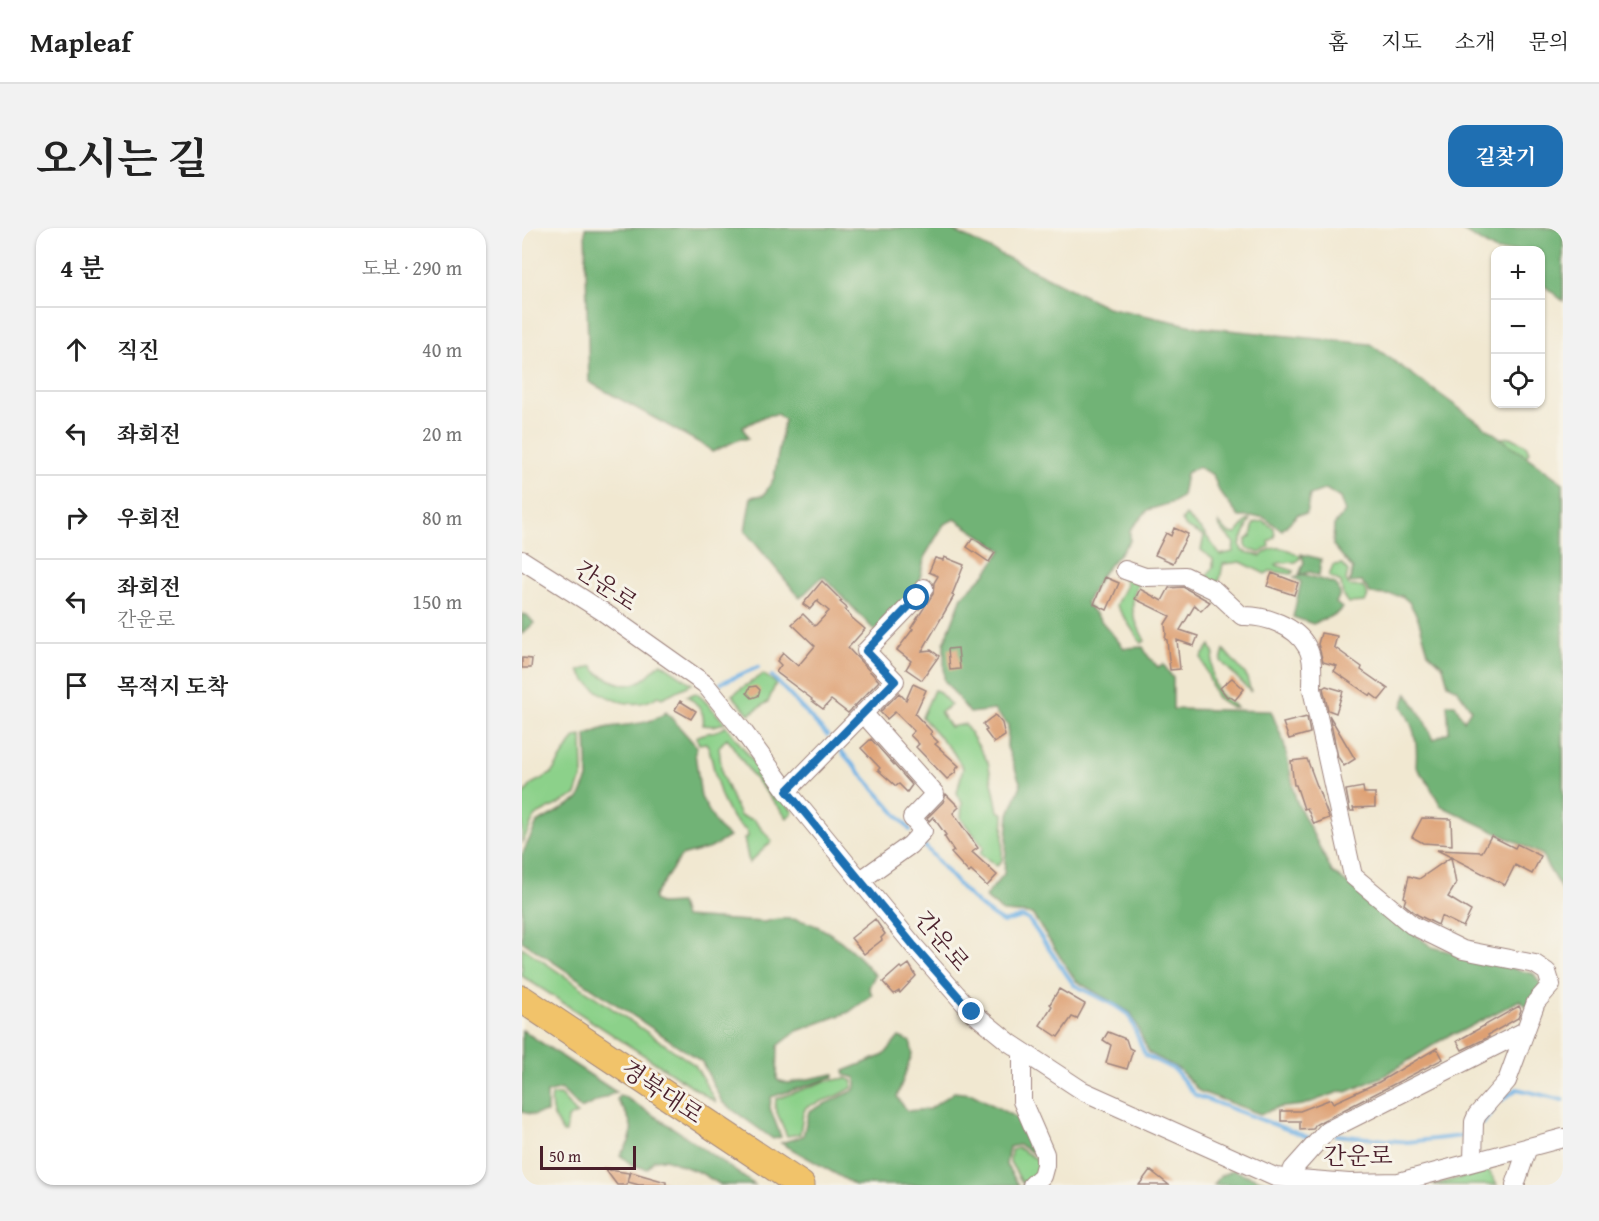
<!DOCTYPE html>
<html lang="ko">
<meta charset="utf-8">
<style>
body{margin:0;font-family:"Gentium Book Plus","Noto Serif KR",serif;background:#f2f2f2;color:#222}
.controls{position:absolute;right:18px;top:18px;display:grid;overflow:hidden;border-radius:12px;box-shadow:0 2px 4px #0004}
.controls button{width:54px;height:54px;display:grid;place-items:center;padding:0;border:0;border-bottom:2px solid #e0e0e0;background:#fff;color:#222;font:30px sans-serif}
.scale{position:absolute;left:18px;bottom:15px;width:96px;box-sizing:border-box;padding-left:6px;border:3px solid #4a1f2b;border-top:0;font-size:16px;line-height:21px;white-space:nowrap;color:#4a1f2b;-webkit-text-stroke:4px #f7f3e8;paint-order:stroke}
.stop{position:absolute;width:18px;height:18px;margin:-14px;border:4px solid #1f6fb2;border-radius:50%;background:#fff}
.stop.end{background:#1f6fb2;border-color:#fff;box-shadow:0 2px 6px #0008}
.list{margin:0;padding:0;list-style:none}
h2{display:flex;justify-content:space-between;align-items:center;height:78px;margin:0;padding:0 24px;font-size:26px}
h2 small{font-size:20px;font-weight:400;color:#767676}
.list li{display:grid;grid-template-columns:39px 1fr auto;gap:18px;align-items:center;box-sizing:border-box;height:84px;padding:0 24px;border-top:2px solid #e0e0e0}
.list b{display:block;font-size:22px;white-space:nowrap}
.list p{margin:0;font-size:20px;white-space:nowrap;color:#767676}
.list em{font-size:20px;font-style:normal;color:#767676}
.icon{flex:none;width:33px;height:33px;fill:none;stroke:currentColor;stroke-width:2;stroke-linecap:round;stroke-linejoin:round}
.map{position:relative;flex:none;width:1041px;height:957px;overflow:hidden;border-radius:18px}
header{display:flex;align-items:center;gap:36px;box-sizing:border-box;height:84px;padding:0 30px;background:#fff;border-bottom:2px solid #e0e0e0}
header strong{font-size:28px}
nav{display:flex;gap:33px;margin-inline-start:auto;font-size:21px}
.intro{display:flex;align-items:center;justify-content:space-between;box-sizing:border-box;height:144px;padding:0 36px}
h1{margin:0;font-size:42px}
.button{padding:15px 27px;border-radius:18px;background:#1f6fb2;color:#fff;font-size:21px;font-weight:700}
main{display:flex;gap:36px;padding:0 36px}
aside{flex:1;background:#fff;border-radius:18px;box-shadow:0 2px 4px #0004}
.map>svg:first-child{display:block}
.green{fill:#8cd18a;stroke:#6b785a;stroke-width:1.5}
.forest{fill:#71b376;stroke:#5e6950;stroke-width:1.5}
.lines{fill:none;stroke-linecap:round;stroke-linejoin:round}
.stream{stroke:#71b2e5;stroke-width:4}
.building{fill:#dea073}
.minor-casing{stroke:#9e847e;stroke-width:20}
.highway-casing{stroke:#9e847e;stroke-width:29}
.minor{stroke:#fff;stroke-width:18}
.highway{stroke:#f1c36a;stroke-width:27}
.route{stroke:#1f6fb2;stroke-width:8}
.labels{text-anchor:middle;stroke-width:6;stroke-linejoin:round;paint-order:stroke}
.street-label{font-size:24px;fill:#4a1f2b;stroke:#f7f3e8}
</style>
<header>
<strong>Mapleaf</strong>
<nav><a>홈</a><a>지도</a><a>소개</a><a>문의</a></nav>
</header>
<div class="intro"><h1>오시는 길</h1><a class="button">길찾기</a></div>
<main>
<aside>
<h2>4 분<small>도보 · 290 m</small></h2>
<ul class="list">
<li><svg class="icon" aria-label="ahead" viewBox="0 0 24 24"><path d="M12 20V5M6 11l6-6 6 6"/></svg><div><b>직진</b></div><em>40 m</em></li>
<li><svg class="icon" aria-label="left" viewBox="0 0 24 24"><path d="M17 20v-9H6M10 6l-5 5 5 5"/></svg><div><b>좌회전</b></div><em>20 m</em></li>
<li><svg class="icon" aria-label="right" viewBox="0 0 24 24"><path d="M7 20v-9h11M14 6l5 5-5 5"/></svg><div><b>우회전</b></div><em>80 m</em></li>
<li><svg class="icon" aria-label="left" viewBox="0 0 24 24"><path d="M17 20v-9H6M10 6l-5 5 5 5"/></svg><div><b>좌회전</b><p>간운로</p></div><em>150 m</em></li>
<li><svg class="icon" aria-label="arrive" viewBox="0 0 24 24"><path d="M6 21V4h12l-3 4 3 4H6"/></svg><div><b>목적지 도착</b></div></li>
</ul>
</aside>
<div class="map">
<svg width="1041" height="957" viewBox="0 0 1041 957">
<rect width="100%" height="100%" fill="#f7f3e8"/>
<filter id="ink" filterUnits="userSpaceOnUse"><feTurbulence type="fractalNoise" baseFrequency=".0167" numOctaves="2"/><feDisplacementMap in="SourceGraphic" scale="12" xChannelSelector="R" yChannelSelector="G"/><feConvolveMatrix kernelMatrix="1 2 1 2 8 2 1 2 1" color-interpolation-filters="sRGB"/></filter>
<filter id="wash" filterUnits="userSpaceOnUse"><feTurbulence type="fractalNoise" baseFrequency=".008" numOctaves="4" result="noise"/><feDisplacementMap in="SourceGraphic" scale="24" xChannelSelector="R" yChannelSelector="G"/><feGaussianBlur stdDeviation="1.35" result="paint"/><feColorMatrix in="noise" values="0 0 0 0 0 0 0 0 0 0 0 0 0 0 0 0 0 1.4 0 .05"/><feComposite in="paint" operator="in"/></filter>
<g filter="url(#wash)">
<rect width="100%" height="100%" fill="#f1e8d1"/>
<path class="green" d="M989 209 1004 217 1007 224 996 242 949 213Z
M664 287 683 306 698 327 711 324 712 315 698 300 697 295 706 305 714 306 725 293 728 292 718 316 720 323 739 328C753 315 765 319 779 329L774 334 757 335 754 337 772 343 769 346 748 343 743 346 719 334 701 336 698 351 694 357 684 350 691 339V331L679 322 682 308 664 299 660 292Z
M741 293 752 300 753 309 747 314 748 318 738 325 724 320V312L729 308 732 295Z
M820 336 826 343 824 352 827 358 841 359 846 367 843 374 826 375 821 368 819 354 807 348 811 337Z
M601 347 616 355C606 380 611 390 623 413L619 415 594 377 604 357Z
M688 417 692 427C688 438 690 456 698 466 702 471 709 475 714 479H709L694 469 679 429Z
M702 422 724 447 729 464 699 433Z
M139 435 170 456 140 470 136 468C111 486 71 468 57 443L71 438C74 445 79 447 85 450 111 465 120 453 139 435Z
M241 446 254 455 246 474 227 486 210 467Z
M412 462 416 463 429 477 418 484 428 499 443 496 466 534 476 583 482 586 480 633 475 638 458 626 462 619 439 591 440 575 435 565 441 540 431 524 400 489Z
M174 465 181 471 203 495 191 498 181 497C184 484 175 475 165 468Z
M204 498 271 584 265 590 230 547 205 510 197 519 200 547 218 588 232 592 250 613 227 635 222 610 226 609 225 603C198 587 194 549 187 520L184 515 177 516 174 509C184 504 195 505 204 498Z
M60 508 61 546 54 567 13 588 0 616V568L11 555 29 546 53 509Z
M0 719 173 837 194 874 0 748Z
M324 850 331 853 330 860 317 867 284 879 281 886 278 906 265 908 253 880 254 871 301 854Z
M30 867H38L55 886 46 890 44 905H41C33 892 27 883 30 867Z
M496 920 518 933 516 949 501 956 488 934 489 922Z
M967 943 975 957H910Z"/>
<path class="forest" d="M63 0H426L585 79 676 99 848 116 1041 255V664L1024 636 1021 627 919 578 906 555 894 539C896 513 893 501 880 478L885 465 902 492 911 512 927 504 925 476H933L942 493 949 481 935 461 926 456 921 438 906 424 896 390 887 374 880 368 849 366 840 354 827 355 831 341 811 317 812 297 823 284 818 270 804 261 788 267 784 286H776L760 302 741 289H717L697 263 691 247 676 239 664 245 660 268 652 274 626 282 608 302V313L580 346 564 375 602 420 621 419 626 428 636 439 641 436 651 450V481L749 483 762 515 774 572 810 644 910 719 1012 746 1019 757 1005 779 998 772 936 805 929 806 862 848 825 864 820 863 781 877 754 880 738 886 677 863 657 841 627 825 609 785 554 753 510 686 481 684 463 669 482 646 487 586 499 557 485 519 486 497 472 482 448 485 422 452V415L440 369 464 345 480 322 433 291 422 296 403 328 396 358 353 403 301 348 278 370 223 303 229 269 242 267 252 250 262 192 255 186 243 188 221 199 226 211H218L190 224 185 219 67 154Z
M936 0H1041V73L1019 55 1018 22 974 23Z
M779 326 799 331 797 348 788 344 777 347 782 334Z
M784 347 814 356 818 366 814 375 820 380 814 386 791 396 771 389 779 354 772 349Z
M0 386 5 387 12 395 0 406Z
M144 484 175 519 173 525 179 569 196 599 207 609 189 620 159 628 132 668V672L139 676 158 675 162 689 242 694C286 679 327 716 353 747L347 759 350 767 327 784 275 803 256 818 255 852 266 855 312 846V849L249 869 248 880 259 909 251 911 200 874 180 834 0 713V627L15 595 57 571 66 550 64 507C72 505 80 500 87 499 107 496 129 497 144 484Z
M0 802 94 864 59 881 39 861 25 865V884L12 887 0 884Z
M377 809 389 814 390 826 375 869 385 883 408 881 432 864 450 866 495 890 517 928 497 917 487 919 484 937 497 957H333L259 915 281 908 287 883 331 863 334 858V850L323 847 322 843 362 827Z
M97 868 103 869 156 903 233 957H199L179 945 143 931 132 932 125 941 110 937 98 927C117 906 110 892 95 872Z
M711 942 752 957H692L698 948Z"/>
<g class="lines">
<path class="stream" d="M250 448 305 507
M199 455 236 439
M319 523 388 602
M402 617C426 644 449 676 481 694L500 689 507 692 552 757 592 777 607 787 623 827 653 842 673 867 788 910
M978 873 995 861 1041 872
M961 895 972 881
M814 907 885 914 941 908"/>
</g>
<g id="blocks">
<path class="building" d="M652 300 666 306 651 335 633 327 644 305 649 308Z
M451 310 473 325 467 334 445 319Z
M422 329 442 337 430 367 432 368 400 423 409 422 417 428 400 452 384 441 389 433 375 422 391 401 389 400 411 366 412 355 416 348 407 344 413 330 421 332Z
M750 345 776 355 772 367 745 358Z
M583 349 597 355 585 382 572 376Z
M300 353 320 373 318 374 325 380 323 382 330 390 343 401 326 420 357 453 326 485 309 472 301 481 289 472 290 471 254 444 259 437 255 433 261 425 276 438 293 418 270 396 281 386 293 398 307 383 296 374 297 371 288 381 281 376Z
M661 359 688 374 679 383 673 377 658 402 676 408 672 418 655 412 658 441 648 442 645 412 643 411 644 406 643 396 648 388 613 371 618 361 640 373 647 360Z
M799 405 815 408 812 419 840 439 839 442 866 461 857 472 849 466 848 468 812 443 815 438 801 434 796 416Z
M436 420 438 441 428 442 426 421Z
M0 430 10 431 9 440H0Z
M710 450 722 461 713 472 707 468 705 469 698 460Z
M391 456 404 462 393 486 410 504 408 506 416 514 413 516 437 538 433 542 434 544 425 551 394 519 397 516 388 507 392 503 373 484 365 491 358 484 377 465 384 472Z
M234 458 238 462 236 468 230 470 225 465 228 459Z
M804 458 821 463 814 485 806 482 801 460Z
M158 473 174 483 169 491 153 482Z
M473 487 480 495 483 508 472 515 463 503 465 502 461 496Z
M807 487 833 531 822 538 816 529Z
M785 489 788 505 767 511 761 495Z
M349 511 390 557 385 564 377 556 374 558 356 542 358 540 339 520Z
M785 531 807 590 792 596 785 580 782 581 774 557H772L769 533Z
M841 559 842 565H853V579L831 580 832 583H828L824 562Z
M424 566 437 579 431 585 456 620 450 624 475 647 465 658 449 643 447 645 429 625 432 623 422 608 424 607 411 589 407 593 405 590 421 574Z
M900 590 929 591 930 617 901 615 890 609Z
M969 608 993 620 995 616 1019 628 1010 646 993 637 983 657 929 629 934 656 926 669 949 683 941 699 919 688 916 697 896 687 882 676 884 670 882 669 887 648 897 651 929 629 915 622 960 624Z
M353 691 363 706 359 710 360 712 342 726 329 710Z
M387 736 394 748 378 765 377 763 372 766 361 754 378 739 380 741Z
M537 761 563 776 555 791 550 789 536 809 518 797 530 778 528 776Z
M997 778 999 782 996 790 966 807 967 809 940 822 935 813Z
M586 804 604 811 607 820 611 822 605 841 584 835 589 817 581 812Z
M915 820 921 831 800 893 793 897 791 901 778 902V893H759V883H778L809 871 811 875 857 854Z
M83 941 107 945 105 957H95Z
M628 942 647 957H617Z
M109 944 144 954V957H117L106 954Z"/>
</g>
</g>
<g filter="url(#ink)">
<use href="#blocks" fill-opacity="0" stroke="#9e847e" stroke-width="1.5"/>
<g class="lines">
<defs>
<path id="minor" d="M0 332 80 383 183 456 221 503 265 563 392 718 450 784 488 815 561 863 753 949 827 955 877 954 1041 910
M603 342 623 349 663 348 692 362 720 388C743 387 774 398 785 419 792 431 790 447 790 461L831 648 890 697 941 722 1013 736 1025 744 1029 757 1014 774 985 853 955 887 952 894 951 933
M265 563 373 453 344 423 395 370 402 360
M339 652 388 617 401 603 390 590 413 566 341 485
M500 823V873L523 926V937L520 948 510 957
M767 950 771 941 805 903 1003 803
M993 957 1006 919"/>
<path id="highway" d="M0 771 279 957"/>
</defs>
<use href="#minor" class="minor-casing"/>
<use href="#highway" class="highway-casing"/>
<use href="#minor" class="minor"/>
<use href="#highway" class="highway"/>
</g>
</g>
<g class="lines" filter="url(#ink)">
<path class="route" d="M395 370 344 423 373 453 265 563 392 718 450 784"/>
</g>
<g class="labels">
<g class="street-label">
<text transform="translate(84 358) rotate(34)" y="8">간운로</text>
<text transform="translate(420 713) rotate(50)" y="8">간운로</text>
<text transform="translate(140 864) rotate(34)" y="8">경북대로</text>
<text x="836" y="936">간운로</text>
</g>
</g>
</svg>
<div class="controls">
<button>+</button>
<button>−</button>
<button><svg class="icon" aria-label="locate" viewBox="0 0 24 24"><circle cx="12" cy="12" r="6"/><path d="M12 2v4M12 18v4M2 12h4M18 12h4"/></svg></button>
</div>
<div class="scale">50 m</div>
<div class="stop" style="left:395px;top:370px"></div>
<div class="stop end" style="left:450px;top:784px"></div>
</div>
</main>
